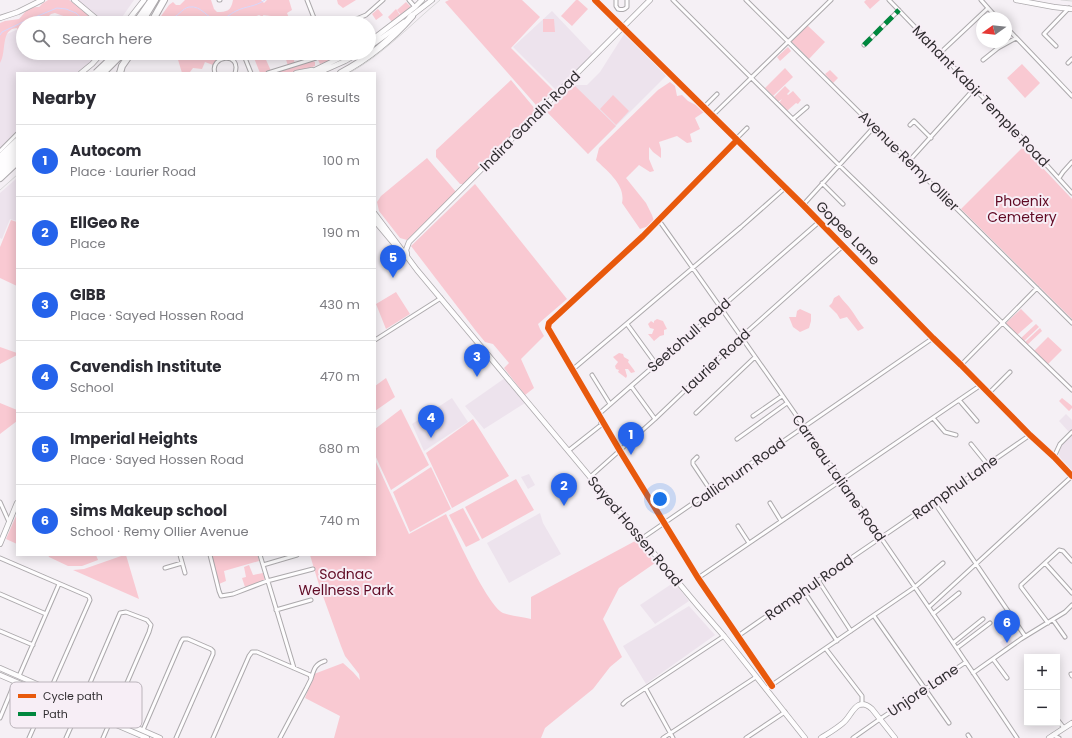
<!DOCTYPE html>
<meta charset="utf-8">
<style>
body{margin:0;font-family:Poppins,sans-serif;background:#f7f7f7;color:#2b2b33}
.controls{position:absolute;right:12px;bottom:12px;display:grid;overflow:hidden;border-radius:0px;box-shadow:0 2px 10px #0003}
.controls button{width:36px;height:36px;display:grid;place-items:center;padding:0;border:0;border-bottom:1px solid #e1e1e2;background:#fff;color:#2b2b33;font:20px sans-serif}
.compass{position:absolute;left:976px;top:12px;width:36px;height:36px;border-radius:50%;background:#fff;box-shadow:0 2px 10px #0003;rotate:255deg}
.you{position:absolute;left:660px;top:499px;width:14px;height:14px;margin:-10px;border:3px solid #fff;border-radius:50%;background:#1a73e8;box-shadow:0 0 0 6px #1a73e833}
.badge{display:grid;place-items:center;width:26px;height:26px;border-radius:50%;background:#2563eb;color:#fff;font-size:13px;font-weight:700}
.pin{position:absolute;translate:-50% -33px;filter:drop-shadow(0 1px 2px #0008)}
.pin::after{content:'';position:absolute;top:21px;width:14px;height:12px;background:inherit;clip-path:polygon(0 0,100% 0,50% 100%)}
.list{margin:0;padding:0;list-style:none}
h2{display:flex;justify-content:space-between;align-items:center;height:52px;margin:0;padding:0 16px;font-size:17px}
h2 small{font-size:13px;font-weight:400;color:#7c7c81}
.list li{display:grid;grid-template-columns:26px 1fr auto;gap:12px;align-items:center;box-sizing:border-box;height:72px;padding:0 16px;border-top:1px solid #e1e1e2}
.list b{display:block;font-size:15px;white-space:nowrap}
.list p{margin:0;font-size:13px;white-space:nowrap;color:#7c7c81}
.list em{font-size:13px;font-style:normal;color:#7c7c81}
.icon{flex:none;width:22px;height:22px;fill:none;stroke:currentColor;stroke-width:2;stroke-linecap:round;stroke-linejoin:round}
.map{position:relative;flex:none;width:1072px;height:738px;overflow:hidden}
.search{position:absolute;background:#fff;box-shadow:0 2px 10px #0003;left:16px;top:16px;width:360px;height:44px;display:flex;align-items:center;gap:10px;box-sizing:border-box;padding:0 14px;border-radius:22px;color:#7c7c81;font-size:15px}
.panel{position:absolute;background:#fff;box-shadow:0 2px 10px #0003;left:16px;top:72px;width:360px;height:484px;border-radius:0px}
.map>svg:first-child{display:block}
.built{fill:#ede3ed}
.green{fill:#f9c9d2}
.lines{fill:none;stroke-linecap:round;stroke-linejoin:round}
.stream{stroke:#d8d8fc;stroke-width:1}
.street-casing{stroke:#aca9ac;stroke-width:5}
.secondary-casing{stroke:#aca9ac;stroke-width:6}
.primary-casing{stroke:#aca9ac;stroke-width:7}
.highway-casing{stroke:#aca9ac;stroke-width:8}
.street{stroke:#fefdfe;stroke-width:3}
.secondary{stroke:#fefdfe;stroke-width:4.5}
.primary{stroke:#fefdfe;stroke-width:5}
.highway{stroke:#fefdfe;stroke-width:6}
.tram{stroke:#d9d8d9;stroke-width:1}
.highway-bridge-casing{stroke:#aca9ac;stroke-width:8;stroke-linecap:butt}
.highway-bridge{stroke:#fefdfe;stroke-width:6}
.quiet{stroke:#00873e;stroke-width:5;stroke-dasharray:10 5;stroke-linecap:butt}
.cycleway-casing{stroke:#f7eef6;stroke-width:8}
.cycleway{stroke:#e8590c;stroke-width:6}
.labels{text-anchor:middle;stroke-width:4;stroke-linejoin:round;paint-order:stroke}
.street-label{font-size:14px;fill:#302d30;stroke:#f7eef6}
.park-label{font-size:14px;fill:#600a24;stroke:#f7eef6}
.key{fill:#f7eef6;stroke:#bbb4bb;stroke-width:1}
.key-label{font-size:11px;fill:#302d30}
</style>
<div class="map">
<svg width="1072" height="738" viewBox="0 0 1072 738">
<rect width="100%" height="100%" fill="#f5f0f5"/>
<path class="built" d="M63 0H134L118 23H32L41 19 64 14Z
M552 11 593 54 557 91 513 47Z
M23 27V53H97L83 73H17V135L0 151V37Z
M626 31 666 76 588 154 547 112 574 85H587L600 72Z
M17 178V221L10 219 2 239 0 238V193Z
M505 378 525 403 484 429 465 406Z
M452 398 468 422 424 451 412 424Z
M1066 414 1072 420V430L1069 432 1059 421Z
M1072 433V472L1063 463 1059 455 1062 442Z
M529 474 535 485 528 489 521 477Z
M540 513 543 523 561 554 509 583 487 543Z
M673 583 676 588 678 587 689 601 655 624 640 605Z
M689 606 715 635 646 684 623 646Z
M1008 637 1013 643 1005 649 1000 642Z"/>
<path class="green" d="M48 0H69L102 23H76L72 19 55 13 51 14 42 23H23V35L21 36 19 35 17 28C0 29 7 52 0 63V23L5 21 19 19C26 12 26 7 39 7L42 4Z
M185 0H211L214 9 217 12C227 12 231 11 233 0H261L264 3 267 0H289L292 10 287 13 291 23H284L283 19 275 22 271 16 263 15 265 23H252L251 20 261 16 259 15 240 23H156L169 5 173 2 176 5H180Z
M337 0H356L343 8 338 4Z
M449 0H522L540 17 511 48 554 91 536 105 445 2Z
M576 0H578L588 9 572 26 561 16Z
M866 0H880L870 9 864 2Z
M406 2 412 8 402 16 397 10Z
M378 9 383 15 376 20 372 14Z
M396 9 400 15 392 22 388 17Z
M543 19H554L555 32H543Z
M807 25 825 42 809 59 791 41Z
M788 47 791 51 780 61 777 57Z
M176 53H233C228 58 226 61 219 60L217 64 213 65 205 62 202 69 193 68 190 72V73H182Z
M252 53H263L271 71 267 73H260Z
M284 53H292L295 64 288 66Z
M334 53H346L336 58 320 64 318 60 320 59Z
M312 61 315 62V66C301 72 287 73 272 73Z
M1022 64 1040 83 1025 98 1007 78Z
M785 68 793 77 773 96 765 88Z
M830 70 838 78 833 83 825 74Z
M511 80 536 110 465 184H460L436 157V150Z
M670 82 675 86 677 96 682 95 688 101 696 105 704 112 695 118 700 129 690 134 692 142 687 143 677 136 659 142 661 149V158L653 152 649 147V159L654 171 650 172 639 165 626 178 646 203 652 215 655 224 640 229 622 203C626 185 607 171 596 160L599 148 658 90Z
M574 85 616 126 588 154 547 112Z
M785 86 790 91 787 94 788 95 793 91 801 100 798 104 796 103 787 111 779 103 782 99 778 102 774 97Z
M613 95 629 111 616 125 600 109Z
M1023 147 1072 199V319L961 209Z
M427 158 456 192 407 240 400 238 379 211 377 202 381 196Z
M475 184 567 299 538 324 540 329 544 336 521 359 534 388 525 395 504 368 509 363 493 344 485 342 476 331 411 246Z
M11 220 17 222V286L0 278V247Z
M396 292 410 314 386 329 376 304Z
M839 295C843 301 848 305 852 311 856 317 859 322 864 328L858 331 847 317 840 319 837 314 829 306 832 303 834 298Z
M800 309 811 314V321L809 328 800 332 793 327 789 317H796L797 311Z
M1021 309 1033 321 1017 335 1005 324Z
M657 319 663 321 667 329 664 330V335L660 336 654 341 648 334H652L654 329 650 328 648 324 651 321 654 323V321Z
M1036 324 1039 327 1023 342 1020 339Z
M1040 328 1042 331 1026 346 1024 343Z
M1048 337 1062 350 1047 365 1033 352Z
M0 347 17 353V355L0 364Z
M619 353 623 354 624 357 629 360 628 362 634 370 635 372 631 373 628 369H625L627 376 626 378 618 372 619 370 616 369 615 366 618 362 613 357Z
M386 378 395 397 375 411V386Z
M1062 398 1072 406V408L1069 411 1059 401Z
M0 403 17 410V421L0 434Z
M401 409 429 465 391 490 375 455V429Z
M473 419 509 476 452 508 426 453Z
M376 462 409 534 446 514C455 533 487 605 503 613 511 616 522 617 531 619V597L637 540 655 563 619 588 603 619 622 657 610 667 593 689 545 728 541 738H334L340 716 305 698 314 674 343 663 353 672 360 680 359 674 345 656 341 646 319 585 310 555H375V463Z
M431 467 451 509 410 532 393 492Z
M516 479 534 510 482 539 465 507Z
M463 508 480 540 466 547 449 515Z
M17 515V544L6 539 16 516Z
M48 555H96L98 560 82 566H68L49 557Z
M124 555H126L139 599 73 570 84 569Z
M211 555H258L259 561 224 571 226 581 219 584Z
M249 565 253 575 263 573 265 581 245 587 242 578 246 577 244 567Z"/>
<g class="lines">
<path class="stream" d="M160 23C163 19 169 19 174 17 179 15 183 8 189 7 202 5 207 19 217 20 224 20 230 14 236 11 246 6 255 7 265 0
M0 35 2 32 23 22 57 8 66 9 76 13 87 23"/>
<defs>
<path id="street" d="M219 0H220
M307 0 316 23
M409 0 415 7
M595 0 803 205 933 338 961 365 1030 435 1054 457 1072 476
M616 0V6L618 9C622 10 624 10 627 7V0
M673 0 839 165 1072 390
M746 0 1072 323
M889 0 1022 138 1072 193
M981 0 997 18
M347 23 366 15 383 0
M1006 27 1072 96
M864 45 899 10
M1056 46 1044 34 1069 8
M243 53 251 73
M940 53 988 8
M983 60 998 48 1016 38
M1068 63 1072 59
M215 73C209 56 242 51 235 73
M268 73 316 58 330 53
M704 107 717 94
M712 116 831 0
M793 119 807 107
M910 125 914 121 931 138
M736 139 747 128
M737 140 643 236 549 323 548 328 620 451 698 578 772 686
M0 151 17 134
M909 161 974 89
M1059 178 1063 172 1072 162
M822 183 843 204
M803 205 874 127
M658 219C780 391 900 563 1017 738
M627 324 656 364
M375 340 441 298
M961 365 1037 288
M572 370 741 227 785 188
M592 375 610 404
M631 386 655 419
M989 393 1010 372
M959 400 977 421
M696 413 755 357
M753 416 782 396
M933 418 945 432 956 435
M737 439 787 403
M971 444 988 465
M568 451 601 425 600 413 819 222
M697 457 693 461V464L711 491
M1054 457 1060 444 1072 432
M590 477 655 419 741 337 843 246
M0 502 9 522
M934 502 1025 636
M770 503 781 521
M738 526 749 543
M641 539 933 338
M180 555 185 573
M210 555 219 591 221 596 233 594 267 581 313 569
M260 555 294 668
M0 558 88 596 89 597 90 600 29 738
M1045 563 1072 593
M263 565 297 555
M165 568 182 563
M698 578 981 385
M818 580 851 631
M803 590 837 641
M0 594 46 614
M929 607 1072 476
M276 610 311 600
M933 614 959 593
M874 616 949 723
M1053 620 1065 637
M1048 623 1021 587V585L1059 550 1063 551 1072 561
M0 631 33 645
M738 636C835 568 933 503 1030 435
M953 643 983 619
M957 648 990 623
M826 649 862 696V705
M993 659 1007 678
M973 673 1021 639 1065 612 1072 605
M1071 674 1072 676
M19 676 59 584
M311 679C314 669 315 664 325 661
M646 689 673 738
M766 689 915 587 943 563
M81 704 120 613 126 612 147 620 151 625 149 632 103 738
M623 704 626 701 724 636
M0 718 15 682
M1057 719 1064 728
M143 730 181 642 183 639H188L211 649 213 651V654L176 738
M968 735 970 738
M1053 735 1059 738
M66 738 79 709
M213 738 249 656 252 652H257L310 675 311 679 306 689 280 738
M663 738 756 677
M746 738 785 712
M853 738 880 719 966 662"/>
<path id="secondary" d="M74 0 99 21 105 23
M1016 0 1054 7 1072 9
M410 17 432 0
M0 18 18 12 42 0
M126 23 144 0
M369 42 415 7 422 0
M369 47 404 22
M81 73 92 64 102 53
M296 73 312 70
M309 73 350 53
M318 73 345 61 359 53
M375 214 417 270 698 606 724 636 805 738
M375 221 401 252
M407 254 406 250 409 242 650 0
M0 544 17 503
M0 668 160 738
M0 675 147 738
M821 738C829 733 836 729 843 723 852 716 856 695 872 709L895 738
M1049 738 1072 723"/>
<path id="primary" d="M135 23 151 0"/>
<path id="highway" d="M141 23 155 0
M151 23 164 0
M120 73 122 66 131 53
M341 73C369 58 392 39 412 16
M0 157 17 141
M0 164 17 148
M0 171 17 154
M0 178 17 162"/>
</defs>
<use href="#street" class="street-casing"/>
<use href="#secondary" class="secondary-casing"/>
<use href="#primary" class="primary-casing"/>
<use href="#highway" class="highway-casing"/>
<use href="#street" class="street"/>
<use href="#secondary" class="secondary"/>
<use href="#primary" class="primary"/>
<use href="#highway" class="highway"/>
<path class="tram" d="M1061 0 1072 1
M349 73C384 54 410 25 440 0
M0 190 17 175"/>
<defs>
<path id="highway-bridge" d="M96 73 117 53
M103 73 123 53"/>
</defs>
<use href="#highway-bridge" class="highway-bridge-casing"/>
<use href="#highway-bridge" class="highway-bridge"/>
<path class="quiet" d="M864 45 899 10"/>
<defs>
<path id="cycleway" d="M595 0 803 205 933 338 961 365 1030 435 1054 457 1072 476
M737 140 643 236 549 323 548 328 620 451 698 578 772 686"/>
</defs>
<use href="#cycleway" class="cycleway-casing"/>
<use href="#cycleway" class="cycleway"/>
</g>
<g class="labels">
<g class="street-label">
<text transform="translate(981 96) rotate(46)" y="5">Mahant Kabir Temple Road</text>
<text transform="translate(530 121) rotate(-45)" y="5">Indira Gandhi Road</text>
<text transform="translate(909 161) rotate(45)" y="5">Avenue Remy Ollier</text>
<text transform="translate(848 233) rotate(45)" y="5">Gopee Lane</text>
<text transform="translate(689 335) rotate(-41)" y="5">Seetohull Road</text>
<text transform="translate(716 361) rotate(-43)" y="5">Laurier Road</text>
<text transform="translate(738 473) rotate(-35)" y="5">Callichurn Road</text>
<text transform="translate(839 478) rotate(55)" y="5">Carreau Laliane Road</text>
<text transform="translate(955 487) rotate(-35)" y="5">Ramphul Lane</text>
<text transform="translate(635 531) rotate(50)" y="5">Sayed Hossen Road</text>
<text transform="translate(809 587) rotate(-35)" y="5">Ramphul Road</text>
<text transform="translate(923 690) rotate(-34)" y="5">Unjore Lane</text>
</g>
<g class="park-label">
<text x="1022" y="206">Phoenix<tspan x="1022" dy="16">Cemetery</tspan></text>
<text x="346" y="579">Sodnac<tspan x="346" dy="16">Wellness Park</tspan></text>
</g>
</g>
<rect x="10" y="682" width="132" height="46" rx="6" class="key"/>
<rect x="18" y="694" width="18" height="4" fill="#e8590c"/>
<rect x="18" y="712" width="18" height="4" fill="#00873e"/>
<g class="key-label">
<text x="43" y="700">Cycle path</text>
<text x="43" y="718">Path</text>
</g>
</svg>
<div class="controls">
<button>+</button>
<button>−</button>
</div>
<svg class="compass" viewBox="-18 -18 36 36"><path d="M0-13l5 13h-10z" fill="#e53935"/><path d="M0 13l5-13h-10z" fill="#7c7c81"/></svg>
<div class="you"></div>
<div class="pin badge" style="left:631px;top:455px">1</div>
<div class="pin badge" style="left:564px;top:506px">2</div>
<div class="pin badge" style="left:477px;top:377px">3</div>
<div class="pin badge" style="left:431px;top:438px">4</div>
<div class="pin badge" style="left:393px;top:278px">5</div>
<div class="pin badge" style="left:1007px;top:643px">6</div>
<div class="search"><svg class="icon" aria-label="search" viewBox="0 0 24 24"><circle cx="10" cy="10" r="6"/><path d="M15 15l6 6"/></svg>Search here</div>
<section class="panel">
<h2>Nearby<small>6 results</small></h2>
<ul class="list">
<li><span class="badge">1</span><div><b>Autocom</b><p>Place · Laurier Road</p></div><em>100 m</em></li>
<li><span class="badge">2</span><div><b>EllGeo Re</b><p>Place</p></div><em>190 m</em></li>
<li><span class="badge">3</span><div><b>GIBB</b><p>Place · Sayed Hossen Road</p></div><em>430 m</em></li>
<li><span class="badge">4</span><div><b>Cavendish Institute</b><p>School</p></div><em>470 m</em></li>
<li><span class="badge">5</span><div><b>Imperial Heights</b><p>Place · Sayed Hossen Road</p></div><em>680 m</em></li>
<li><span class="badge">6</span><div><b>sims Makeup school</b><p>School · Remy Ollier Avenue</p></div><em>740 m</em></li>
</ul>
</section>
</div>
